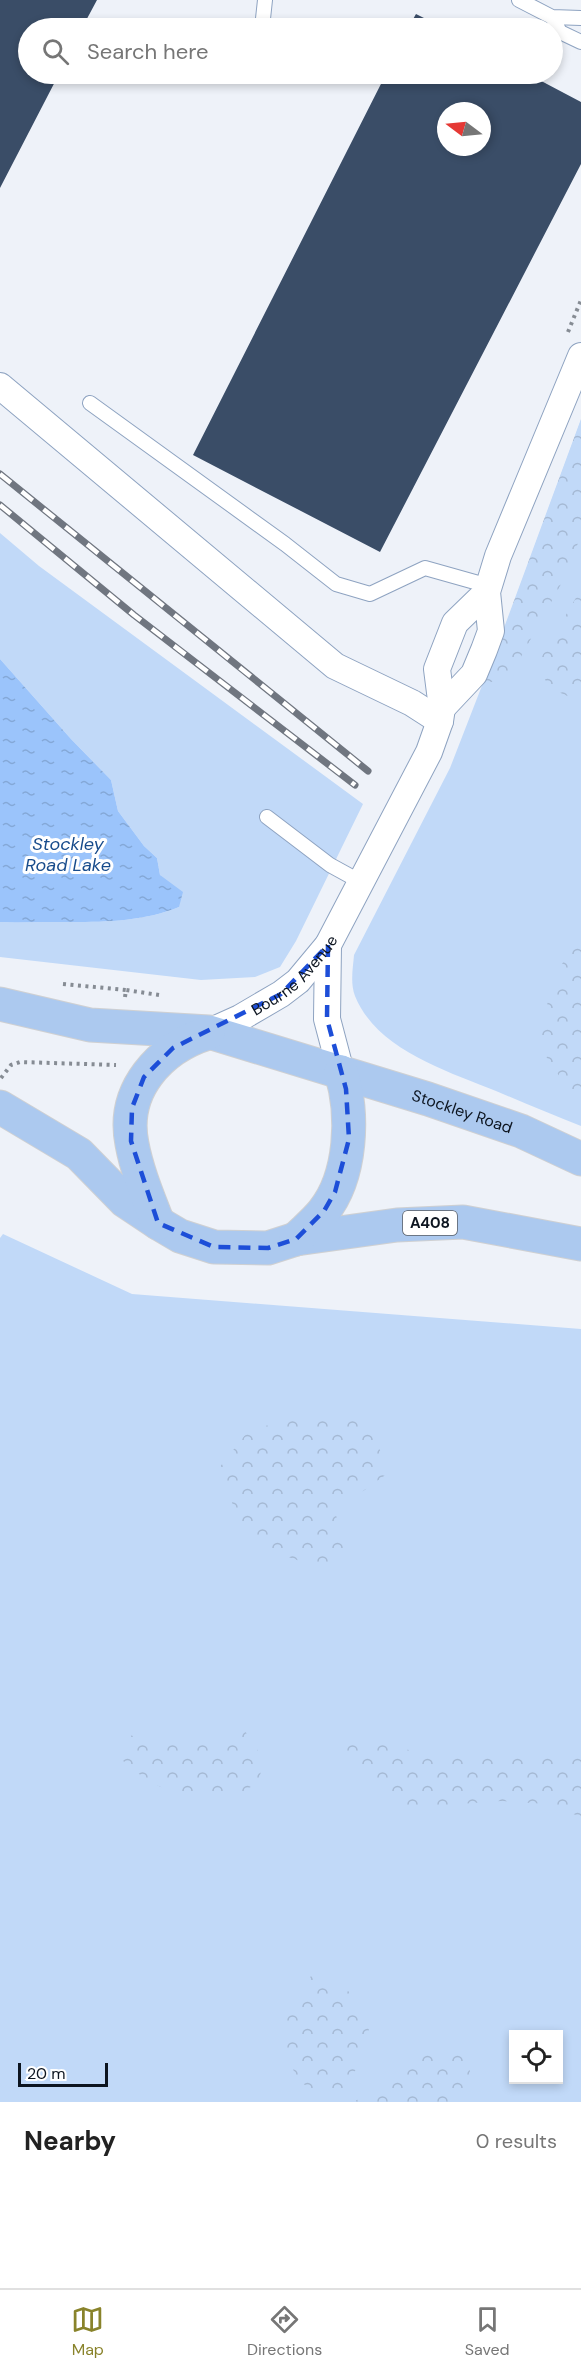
<!DOCTYPE html>
<style>
body{margin:0;font-family:"DM Sans",sans-serif;background:#f6f6f6;color:#222}
.controls{position:absolute;right:18px;bottom:18px;display:grid;overflow:hidden;border-radius:0px;box-shadow:0 3px 9px #0003}
.controls button{width:54px;height:54px;display:grid;place-items:center;padding:0;border:0;border-bottom:2px solid #e0e0e0;background:#fff;color:#222;font:30px sans-serif}
.compass{position:absolute;left:437px;top:102px;width:54px;height:54px;border-radius:50%;background:#fff;box-shadow:0 3px 9px #0003;rotate:286deg}
.scale{position:absolute;left:18px;bottom:15px;width:90px;box-sizing:border-box;padding-left:6px;border:3px solid #0d1520;border-top:0;font-size:16px;line-height:21px;white-space:nowrap;color:#0d1520;-webkit-text-stroke:4px #fff;paint-order:stroke}
.list{margin:0;padding:0;list-style:none}
h2{display:flex;justify-content:space-between;align-items:center;height:78px;margin:0;padding:0 24px;font-size:26px}
h2 small{font-size:20px;font-weight:400;color:#767676}
.icon{flex:none;width:33px;height:33px;fill:none;stroke:currentColor;stroke-width:2;stroke-linecap:round;stroke-linejoin:round}
.map{position:relative;flex:none;width:581px;height:2102px;overflow:hidden}
.search{position:absolute;background:#fff;box-shadow:0 3px 9px #0003;left:18px;right:18px;top:18px;height:66px;display:flex;align-items:center;gap:15px;box-sizing:border-box;padding:0 21px;border-radius:33px;color:#767676;font-size:22px}
.sheet{height:186px;background:#fff}
nav{display:flex;justify-content:space-around;align-items:center;box-sizing:border-box;height:84px;border-top:2px solid #e0e0e0;background:#fff;font-size:16px;color:#767676}
nav a{display:grid;justify-items:center;gap:3px}
nav .on{color:#89832b}
.map>svg:first-child{display:block}
.green{fill:#c1d9f8;fill-rule:evenodd}
.forest{fill:url(#forest-crowns)}
.water{fill:url(#water-ripples)}
.building{fill:#3a4d67;fill-rule:evenodd}
.lines{fill:none;stroke-linecap:round;stroke-linejoin:round}
.service-casing{stroke:#8ea3c1;stroke-width:16}
.minor-casing{stroke:#8ea3c1;stroke-width:28}
.primary-casing{stroke:#cfd0d2;stroke-width:35}
.path{stroke:#868c94;stroke-width:4;stroke-dasharray:3 4.5;stroke-linecap:butt}
.service{stroke:#fff;stroke-width:14}
.minor{stroke:#fff;stroke-width:26}
.primary{stroke:#acc9ef;stroke-width:33}
.rail-casing{stroke:#707680;stroke-width:7}
.rail{stroke:#fff;stroke-width:4.5;stroke-dasharray:14;stroke-linecap:butt}
.marked{fill:none;stroke:#1d4ed8;stroke-width:4.5;stroke-dasharray:12 8;stroke-linejoin:round}
.labels{text-anchor:middle;stroke-width:6;stroke-linejoin:round;paint-order:stroke}
.shield{fill:#fff;stroke:#565b63;stroke-width:1.5}
.shield-label{font-size:15px;font-weight:bold;fill:#0d1520}
.street-label{font-size:16px;fill:#0d1520;stroke:#fff}
.water-label{font-size:18px;font-style:italic;fill:#174b8b;stroke:#fff}
</style>
<div class="map">
<svg width="581" height="2102" viewBox="0 0 581 2102">
<defs>
<pattern id="forest-crowns" width="20" height="18" patternUnits="userSpaceOnUse" patternTransform="scale(1.5)"><rect width="20" height="18" fill="#c1d9f8"/><path d="M2 6a3 3 0 1 1 6 0M12 15a3 3 0 1 1 6 0" fill="none" stroke="#a5b9d4"/></pattern>
<pattern id="water-ripples" width="26" height="14" patternUnits="userSpaceOnUse" patternTransform="scale(1.5)"><rect width="26" height="14" fill="#9bc4fb"/><path d="M2 4q2-2 4 0t4 0M15 11q2-2 4 0t4 0" fill="none" stroke="#84a8d7"/></pattern>
</defs>
<rect width="100%" height="100%" fill="#eef2f9"/>
<path class="green" d="M581 420V1126C553 1115 524 1103 496 1091 447 1071 377 1050 355 996 350 983 353 968 354 955L450 768 509 616Z
M0 533 39 566 363 804 296 941 280 967 255 977 201 980 0 957V922C16 923 31 922 46 922 90 922 138 924 179 907L160 875 157 858 144 846 118 811 111 780 71 739 0 659Z
M3 1234 132 1294 581 1329V2102H0V1238ZM514 2034H558V2080H514Z"/>
<path class="forest" d="M581 419V536L560 586 512 673 497 682H484Z
M581 589V699L577 700C553 690 546 688 538 663Z
M581 937V1095L566 1086 539 1046 544 1015 557 971Z
M363 1418 391 1471 334 1512 347 1537 339 1565 320 1568 274 1552 242 1529 219 1468 249 1430 285 1421Z
M245 1731 264 1760 258 1783 240 1793 193 1800 149 1782 117 1756 127 1735 171 1741 210 1742Z
M378 1743 431 1755 513 1752 581 1757V1817L547 1804 501 1801 390 1809 388 1788 367 1771 350 1768 338 1746Z
M311 1976 339 1985 358 1998 368 2021 370 2044 341 2096C329 2093 316 2092 305 2085 287 2073 282 2030 288 2011 292 1999 304 1987 311 1976Z
M423 2049 468 2053 472 2092 460 2102H352L371 2094Z"/>
<path class="water" d="M0 659 71 739 111 780 118 811 144 846 157 858 160 875 183 892 179 907C138 924 90 922 46 922 31 922 16 923 0 922Z"/>
<path class="building" d="M0 0H97L82 28H28V74H59L0 188Z
M416 14 444 28H408Z
M386 74H528L581 102V164L380 552 193 455ZM446 111H482V147H446Z"/>
<g class="lines">
<defs>
<path id="service" d="M519 0 552 17 581 18
M552 17 560 32 581 42
M262 28 265 0
M90 403 285 544 336 584 370 594 425 568 489 586
M267 817 330 865 361 882"/>
<g id="minor">
<path d="M0 386 335 666 412 703 440 721"/>
<path d="M442 708 474 674 484 650 491 631 487 592 498 556 581 356"/>
<path d="M328 945 327 1019 341 1072"/>
<path id="s1" d="M209 1032 240 1018 281 994 298 981 328 945 429 752 440 721 442 708 437 669 455 623 487 592"/>
</g>
<g id="primary">
<path id="s2" d="M0 1004 90 1025 209 1032 428 1099 521 1131 581 1159"/>
<path d="M0 1107 79 1154 125 1201 158 1223 180 1236 214 1247 268 1248 296 1239 397 1225 463 1222 581 1244"/>
<path d="M158 1223C148 1197 137 1171 132 1144 121 1090 160 1048 208 1033"/>
<path d="M296 1239C305 1230 315 1222 323 1212 352 1176 354 1114 341 1072"/>
</g>
</defs>
<use href="#service" class="service-casing"/>
<use href="#minor" class="minor-casing"/>
<use href="#primary" class="primary-casing"/>
<path class="path" d="M568 332 581 300
M63 984 126 990
M125 997 126 990 159 995
M1 1078 11 1065 20 1062 116 1065"/>
<use href="#service" class="service"/>
<use href="#minor" class="minor"/>
<use href="#primary" class="primary"/>
<defs>
<path id="rail" d="M0 474 368 771
M0 505 134 615 355 785"/>
</defs>
<use href="#rail" class="rail-casing"/>
<use href="#rail" class="rail"/>
</g>
<path class="marked" d="M328 945 327 1019 346 1089 349 1139 335 1192 324 1211 296 1239 268 1248 214 1247 158 1223 131 1141 132 1108 144 1077 173 1048 281 994Z"/>
<g class="labels">
<rect class="shield" x="403" y="1211" width="54" height="24" rx="4.5"/>
<g class="shield-label">
<text x="430" y="1228">A408</text>
</g>
<g class="street-label">
<text dy="6" stroke="none"><textPath href="#s1" startOffset="104">Bourne Avenue</textPath></text>
<text dy="6" stroke="none"><textPath href="#s2" startOffset="477">Stockley Road</textPath></text>
</g>
<g class="water-label">
<text x="68" y="850">Stockley<tspan x="68" dy="21">Road Lake</tspan></text>
</g>
</g>
</svg>
<div class="controls">
<button><svg class="icon" aria-label="locate" viewBox="0 0 24 24"><circle cx="12" cy="12" r="6"/><path d="M12 2v4M12 18v4M2 12h4M18 12h4"/></svg></button>
</div>
<svg class="compass" viewBox="-18 -18 36 36"><path d="M0-13l5 13h-10z" fill="#e53935"/><path d="M0 13l5-13h-10z" fill="#767676"/></svg>
<div class="scale">20 m</div>
<div class="search"><svg class="icon" aria-label="search" viewBox="0 0 24 24"><circle cx="10" cy="10" r="6"/><path d="M15 15l6 6"/></svg>Search here</div>
</div>
<section class="sheet">
<h2>Nearby<small>0 results</small></h2>
<ul class="list">
</ul>
</section>
<nav>
<a class="on"><svg class="icon" aria-label="map" viewBox="0 0 24 24"><path d="M3 6l6-2 6 2 6-2v14l-6 2-6-2-6 2zM9 4v14M15 6v14"/></svg>Map</a>
<a><svg class="icon" aria-label="directions" viewBox="0 0 24 24"><path d="M12 3l9 9-9 9-9-9zM9 14v-3h6M13 9l2 2-2 2"/></svg>Directions</a>
<a><svg class="icon" aria-label="saved" viewBox="0 0 24 24"><path d="M7 4h10v16l-5-4-5 4z"/></svg>Saved</a>
</nav>
